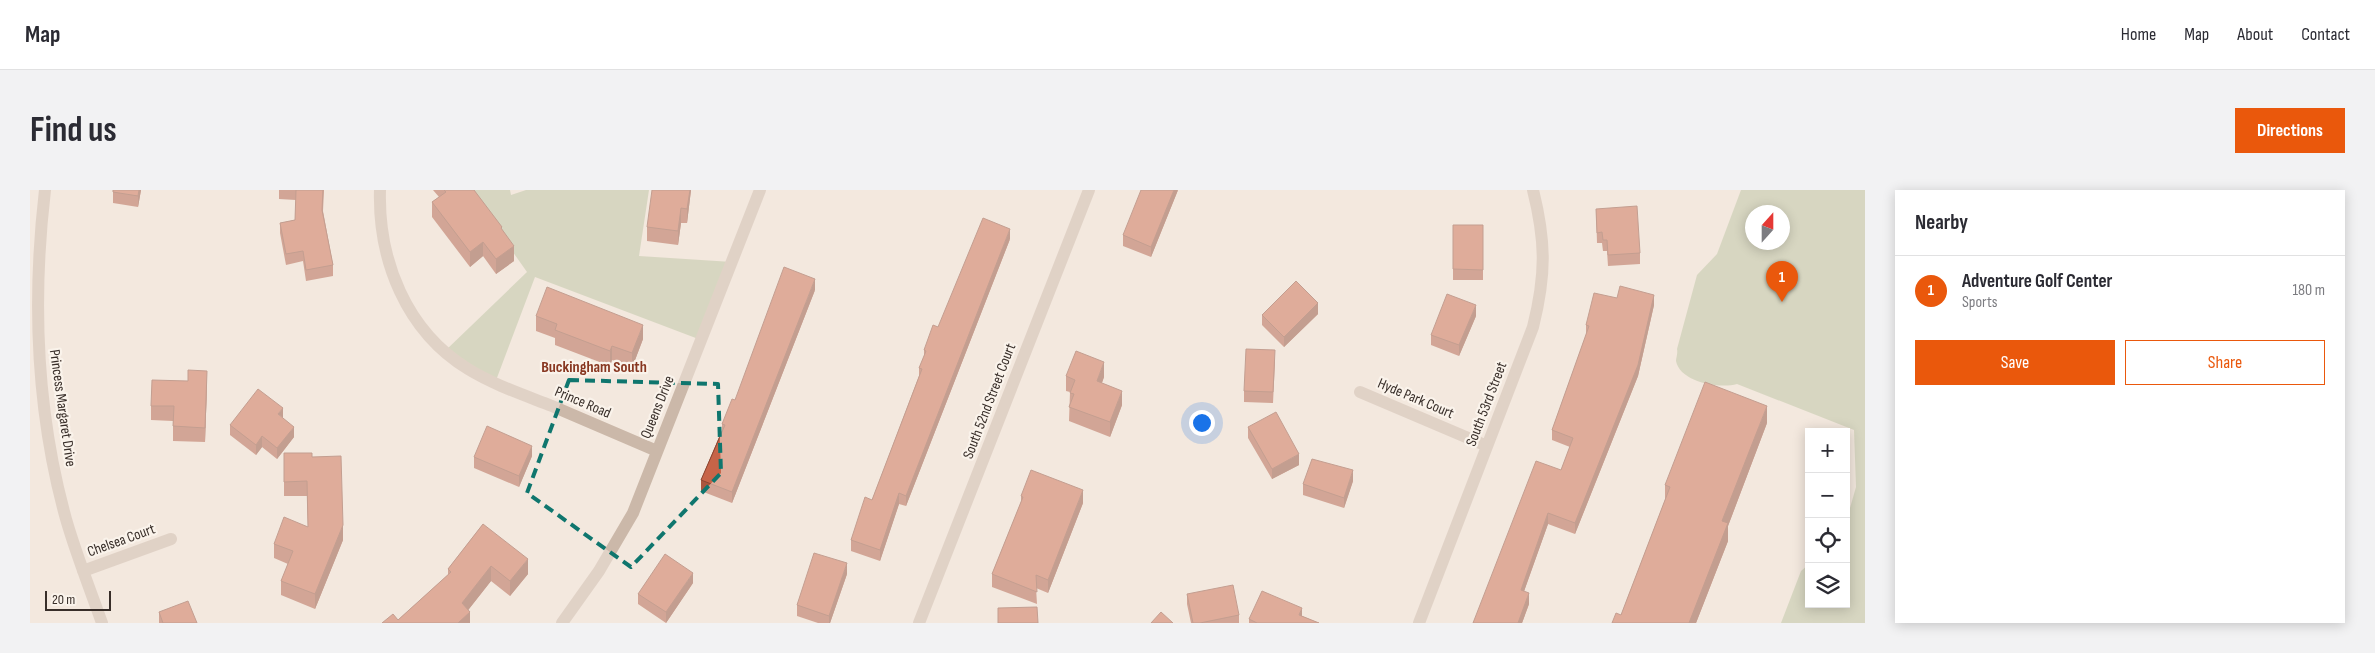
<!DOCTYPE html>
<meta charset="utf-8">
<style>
body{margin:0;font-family:"Sofia Sans Condensed",sans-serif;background:#f2f2f3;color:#2b2b33}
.controls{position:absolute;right:15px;bottom:15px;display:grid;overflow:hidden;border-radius:0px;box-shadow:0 2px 12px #0003}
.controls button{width:45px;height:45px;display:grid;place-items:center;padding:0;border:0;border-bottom:1px solid #e1e1e2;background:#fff;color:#2b2b33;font:25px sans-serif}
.compass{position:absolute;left:1715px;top:15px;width:45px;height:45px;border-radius:50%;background:#fff;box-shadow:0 2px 12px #0003;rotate:21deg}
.scale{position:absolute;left:15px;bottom:12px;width:66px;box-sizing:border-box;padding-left:5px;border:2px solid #382e29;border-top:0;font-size:14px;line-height:18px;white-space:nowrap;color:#382e29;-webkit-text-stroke:4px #faf3eb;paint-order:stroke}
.you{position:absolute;left:1171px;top:232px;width:18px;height:18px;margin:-12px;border:4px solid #fff;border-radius:50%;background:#1a73e8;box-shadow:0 0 0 8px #1a73e833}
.badge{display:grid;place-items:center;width:32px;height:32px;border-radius:50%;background:#ea580c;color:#fff;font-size:16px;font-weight:700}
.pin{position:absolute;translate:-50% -41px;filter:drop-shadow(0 1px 2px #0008)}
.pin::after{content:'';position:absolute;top:26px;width:18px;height:15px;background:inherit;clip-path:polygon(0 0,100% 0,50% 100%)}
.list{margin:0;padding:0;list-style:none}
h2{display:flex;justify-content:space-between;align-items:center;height:65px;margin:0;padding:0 20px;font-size:21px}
h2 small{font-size:16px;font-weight:400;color:#7c7c81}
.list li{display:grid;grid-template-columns:32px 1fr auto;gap:15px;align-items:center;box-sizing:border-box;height:70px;padding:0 20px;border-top:1px solid #e1e1e2}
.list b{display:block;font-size:19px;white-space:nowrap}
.list p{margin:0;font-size:16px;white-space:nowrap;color:#7c7c81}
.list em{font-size:16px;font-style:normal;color:#7c7c81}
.actions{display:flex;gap:10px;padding:15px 20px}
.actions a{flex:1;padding:11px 0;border:1px solid #ea580c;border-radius:0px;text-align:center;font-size:18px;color:#ea580c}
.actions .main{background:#ea580c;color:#fff}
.icon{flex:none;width:28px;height:28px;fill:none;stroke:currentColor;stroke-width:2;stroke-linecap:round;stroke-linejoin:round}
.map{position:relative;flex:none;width:1835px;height:433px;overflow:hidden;border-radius:0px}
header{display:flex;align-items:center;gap:30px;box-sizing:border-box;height:70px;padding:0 25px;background:#fff;border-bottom:1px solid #e1e1e2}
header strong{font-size:24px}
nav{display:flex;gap:28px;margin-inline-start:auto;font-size:18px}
.intro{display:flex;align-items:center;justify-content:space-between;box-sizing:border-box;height:120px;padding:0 30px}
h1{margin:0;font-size:35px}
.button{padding:12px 22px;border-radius:0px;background:#ea580c;color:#fff;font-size:18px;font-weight:700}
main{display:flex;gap:30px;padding:0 30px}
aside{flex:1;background:#fff;border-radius:0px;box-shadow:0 2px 12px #0003}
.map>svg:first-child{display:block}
.green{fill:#b7c29d;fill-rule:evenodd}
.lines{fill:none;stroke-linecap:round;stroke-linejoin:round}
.minor{stroke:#cbb8a9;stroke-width:12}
.wall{fill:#ab563e}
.shaded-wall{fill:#8b4632}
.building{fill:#c76448;stroke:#8b4632}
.marked{fill:none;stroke:#0f766e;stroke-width:4;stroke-dasharray:10 6;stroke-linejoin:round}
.labels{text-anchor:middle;stroke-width:4.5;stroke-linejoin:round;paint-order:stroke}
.street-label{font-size:15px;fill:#382e29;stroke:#faf3eb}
.neighbourhood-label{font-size:16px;font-weight:bold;fill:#883721;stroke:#faf3eb}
</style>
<header>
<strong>Map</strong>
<nav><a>Home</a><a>Map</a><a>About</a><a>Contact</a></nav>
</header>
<div class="intro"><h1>Find us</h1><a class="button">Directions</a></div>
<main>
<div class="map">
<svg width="1835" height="433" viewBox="0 0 1835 433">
<rect width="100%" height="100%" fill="#f3e8de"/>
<path class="green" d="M439 0H480L481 5 496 0H619L609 66 702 72 671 150 505 87 465 193 415 161 497 82Z
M1711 0H1835V433H1751L1771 381 1779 374V414H1816V332L1826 297 1824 240 1707 194C1689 199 1650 192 1646 171 1646 168 1648 163 1647 159L1667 85 1687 64ZM1722 22H1752V52H1722Z"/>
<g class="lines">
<path class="minor" d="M15 0C2 111 6 221 36 329 46 364 60 399 72 433
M350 0C348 70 376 141 438 179 464 195 494 205 522 216 557 231 592 246 627 261
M1330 202 1457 256
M53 381 141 349
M532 433 569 381 603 323 730 0
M889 433 1059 0
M1389 433 1503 137C1516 85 1516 52 1503 0"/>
</g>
<path class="wall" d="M83 0H111L108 17 83 13Z
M249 0H294L293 21 303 75V86L276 91 273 71 256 75 250 43V33L265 30 266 10 249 9Z
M403 0H444L472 40 484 71 466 84 453 66 440 77 402 27V12L409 7Z
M661 0 657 33H651L648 55 617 51V37Z
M1148 0 1121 67 1093 56V45Z
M1566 19 1610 63V74L1578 76 1577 61H1573L1572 53H1567Z
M1423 35H1453V90H1423Z
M980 49 876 316 869 314 850 371 821 361V350L842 310 889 186V178L894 167V160L908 137Z
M785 100 702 313 671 301V290L692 240V234L705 210Z
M1587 108 1624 115 1608 186 1545 344 1518 334 1494 401 1499 414 1492 433H1443L1531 280 1540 257 1522 250V240L1556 145V135Z
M1288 124 1254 157 1232 135V125Z
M506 126 613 149 602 178 582 170 580 176 525 155V148L506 141Z
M1446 126 1429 166 1401 155V145Z
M1245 171 1243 213 1214 212V201Z
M1036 186 1074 187 1072 193 1092 215 1080 247 1039 231 1040 202 1036 201Z
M158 191 177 195 175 252 143 251V231L121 230V216Z
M253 228 264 247 247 269 232 257 226 265 200 245V235Z
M1737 233 1698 336V351L1666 433H1582L1591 425 1635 310V295Z
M1218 237 1269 275 1242 289 1218 248Z
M254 263 282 267 313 350 285 419 251 405V391L258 374 244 368V354L278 337 277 306H254Z
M502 266 489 297 444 278V267Z
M1323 291 1314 318 1273 305V294Z
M991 306 1053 313 1018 403 1006 398 1007 414 962 397V384L991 312Z
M453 334 498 384 480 406 461 391 438 420 440 433 368 430 418 385V379Z
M817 384 800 433H788L767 426V415Z
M663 393 636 433 608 414V404Z
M1157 404 1209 425V433H1161L1157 414Z
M129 422 167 433H129Z
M1272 426 1289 433H1219V429Z"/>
<path class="shaded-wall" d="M109 0H111L108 17V6Z
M660 0H661L657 33V19Z
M1144 0H1148L1121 67V57Z
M651 18V33L648 55V41Z
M980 39V49L876 316V306Z
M453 52V66L440 77V62Z
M484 56V71L466 84V69Z
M785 89V100L702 313V302Z
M1624 105V115L1608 186 1545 344V333Z
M1288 113V124L1254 157V147Z
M1446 115V126L1429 166V155Z
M613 135V149L602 178V163Z
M582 156V170L580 176V161Z
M1074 172V187L1067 205V191Z
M177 181V195L175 252V238Z
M1092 201V215L1080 247V232Z
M1737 216V233L1698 336V351L1666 433H1659L1692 331Z
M253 218V228L248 224Z
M264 237V247L247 269V258Z
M232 246V257L226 265V255Z
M502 256V266L489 297V286Z
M1269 264V275L1242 289V279Z
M1323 280V291L1314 318V308Z
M1053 300V313L1018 403V390Z
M869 303V314L850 371V360Z
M1518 323V334L1491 410V400Z
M313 335V350L285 419V404Z
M498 369V384L480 406V391Z
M817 373V384L800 433H799V426Z
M461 376V391L432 428V413Z
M663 383V393L636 433V422Z
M1499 403V414L1492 433H1488Z
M1272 418V428L1269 425Z
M440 422V433H428Z"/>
<path class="building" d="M83 0H109L108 6 83 2Z
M266 0H293L292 20 303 75 276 80 273 61 256 64 250 33 265 30Z
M414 0H444L472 37 471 38 484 56 466 69 453 52 440 62 402 12 416 2Z
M622 0H660L657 19 651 18 648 41 617 37Z
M1111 0H1144L1121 57 1093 45Z
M1607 16 1610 63 1578 65 1577 50H1573L1572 42 1567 43 1566 19Z
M953 28 980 39 876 306 869 303 850 360 821 350 835 307 842 310 892 179 889 178 896 161 894 160 903 135 908 137Z
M1423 35H1453V80L1423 79Z
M754 77 785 89 702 302 671 290 695 235 692 234 702 209 705 210Z
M1266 91 1288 113 1254 147 1232 125Z
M1590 96 1624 105 1608 175 1545 333 1518 323 1491 400 1499 403 1488 433H1443L1506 271 1531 280 1543 248 1522 240 1559 136 1556 135 1564 103 1587 108Z
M517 97 613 135 602 163 582 156 580 161 525 140 527 134 506 126Z
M1417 104 1446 115 1429 155 1401 145Z
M1216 159 1245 160 1243 202 1214 201Z
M1046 161 1074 172 1067 191 1092 201 1080 232 1039 217 1044 204 1040 203 1045 190 1036 186Z
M158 180 177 181 175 238 143 236 144 216H121L122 190 158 191Z
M1675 192 1737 216 1692 331 1698 333 1659 433H1582L1586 423 1591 425 1640 297 1635 295Z
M228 199 253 218 248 224 264 237 247 258 232 246 226 255 200 235Z
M1246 222 1269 264 1242 279 1218 237Z
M457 236 502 256 489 286 444 267Z
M254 263H282V267L311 266 313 335 285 404 251 391 263 361 244 354 254 327 278 337 277 291 254 292Z
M1282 269 1323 280 1314 308 1273 294Z
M1001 280 1053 300 1018 390 1006 385 1007 402 962 384 993 307 991 306Z
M453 334 498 369 480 391 461 376 432 413 440 422 428 433H352L363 424 368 430 421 382 418 379Z
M784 363 817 373 799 426 767 415Z
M635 364 663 383 636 422 608 404Z
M1203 395 1209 425 1170 433H1163L1157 404Z
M1232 401 1272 418 1269 425 1289 433H1227L1219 429Z
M158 411 167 433H133L129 422Z
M1007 417 1008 433H968V418Z
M1131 422 1143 433H1121Z"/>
<path d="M0 0H1835V433H0ZM539 190 688 194 691 283 601 377 497 303Z" fill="#f3e8de" fill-opacity=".55" fill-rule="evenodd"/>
<path class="marked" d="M539 190 688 194 691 283 601 377 497 303Z"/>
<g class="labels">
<g class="street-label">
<text transform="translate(1386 208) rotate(23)" y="5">Hyde Park Court</text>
<text transform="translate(959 211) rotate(-69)" y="5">South 52nd Street Court</text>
<text transform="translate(553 212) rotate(23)" y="5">Prince Road</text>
<text transform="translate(1456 214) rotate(-69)" y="5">South 53rd Street</text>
<text transform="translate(627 217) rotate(-68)" y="5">Queens Drive</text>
<text transform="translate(33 218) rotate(82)" y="5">Princess Margaret Drive</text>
<text transform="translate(91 350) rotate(-20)" y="5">Chelsea Court</text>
</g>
<g class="neighbourhood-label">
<text x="564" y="182">Buckingham South</text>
</g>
</g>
</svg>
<div class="controls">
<button>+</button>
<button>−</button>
<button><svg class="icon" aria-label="locate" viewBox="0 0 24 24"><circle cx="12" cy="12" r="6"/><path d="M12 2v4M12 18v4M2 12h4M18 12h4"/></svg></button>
<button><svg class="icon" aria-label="layers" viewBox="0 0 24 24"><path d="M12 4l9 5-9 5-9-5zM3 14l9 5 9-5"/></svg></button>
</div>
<svg class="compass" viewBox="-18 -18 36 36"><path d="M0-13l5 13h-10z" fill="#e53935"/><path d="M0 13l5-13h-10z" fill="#7c7c81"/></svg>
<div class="scale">20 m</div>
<div class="you"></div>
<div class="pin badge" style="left:1752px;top:112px">1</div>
</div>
<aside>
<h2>Nearby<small></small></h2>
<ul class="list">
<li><span class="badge">1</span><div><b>Adventure Golf Center</b><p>Sports</p></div><em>180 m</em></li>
</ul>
<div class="actions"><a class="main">Save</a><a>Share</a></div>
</aside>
</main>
